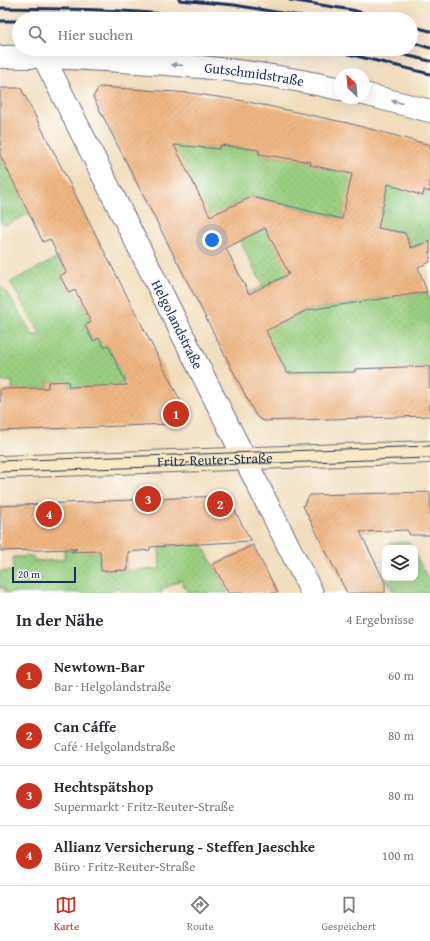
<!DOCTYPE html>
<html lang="de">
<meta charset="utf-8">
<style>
body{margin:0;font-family:"Gentium Book Plus",serif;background:#f7f7f7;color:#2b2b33}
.controls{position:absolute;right:12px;bottom:12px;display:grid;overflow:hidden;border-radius:8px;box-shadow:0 4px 16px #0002}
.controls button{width:36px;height:36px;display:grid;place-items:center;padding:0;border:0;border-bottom:1px solid #e1e1e2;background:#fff;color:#2b2b33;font:20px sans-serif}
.compass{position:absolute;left:334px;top:68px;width:36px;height:36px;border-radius:50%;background:#fff;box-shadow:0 4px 16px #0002;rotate:334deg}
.scale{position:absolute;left:12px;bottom:10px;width:64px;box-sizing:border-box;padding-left:4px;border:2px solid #1b2f5e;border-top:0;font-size:11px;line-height:14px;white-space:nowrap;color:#1b2f5e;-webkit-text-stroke:3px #fff;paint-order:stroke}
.you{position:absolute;left:212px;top:240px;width:14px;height:14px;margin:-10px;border:3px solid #fff;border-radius:50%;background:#1a73e8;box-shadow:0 0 0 6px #1a73e833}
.badge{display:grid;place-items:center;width:26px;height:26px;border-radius:50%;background:#c8321e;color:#fff;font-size:13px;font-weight:700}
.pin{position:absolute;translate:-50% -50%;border:2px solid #fff;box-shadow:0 1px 4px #0006}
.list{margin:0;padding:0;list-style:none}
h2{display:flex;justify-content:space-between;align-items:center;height:52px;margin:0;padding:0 16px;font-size:17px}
h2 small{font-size:13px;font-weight:400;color:#7c7c81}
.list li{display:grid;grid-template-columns:26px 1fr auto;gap:12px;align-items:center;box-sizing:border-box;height:60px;padding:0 16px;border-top:1px solid #e1e1e2}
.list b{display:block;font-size:15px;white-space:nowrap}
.list p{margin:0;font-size:13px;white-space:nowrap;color:#7c7c81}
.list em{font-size:13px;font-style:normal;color:#7c7c81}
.icon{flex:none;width:22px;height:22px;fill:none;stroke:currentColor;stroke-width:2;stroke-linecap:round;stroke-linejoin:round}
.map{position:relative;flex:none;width:430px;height:593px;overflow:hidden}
.search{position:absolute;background:#fff;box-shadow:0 4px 16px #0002;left:12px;right:12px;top:12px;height:44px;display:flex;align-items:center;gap:10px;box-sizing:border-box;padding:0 14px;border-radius:22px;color:#7c7c81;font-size:15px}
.sheet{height:292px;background:#fff}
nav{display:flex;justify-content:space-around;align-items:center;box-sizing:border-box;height:56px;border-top:1px solid #e1e1e2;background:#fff;font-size:11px;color:#7c7c81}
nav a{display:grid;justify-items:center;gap:2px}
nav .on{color:#c8321e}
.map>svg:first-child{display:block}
.grass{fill:url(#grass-dots);stroke:#5a7e6f}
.building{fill:url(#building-hatch);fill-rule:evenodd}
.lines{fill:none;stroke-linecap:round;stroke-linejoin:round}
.minor-casing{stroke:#666c7f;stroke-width:24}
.secondary-casing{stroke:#666c7f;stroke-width:24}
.minor{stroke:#fff;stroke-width:22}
.secondary{stroke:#f8e8c3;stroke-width:22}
.tram{stroke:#1b2f5e;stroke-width:1}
.rail{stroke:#1b2f5e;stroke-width:3}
.oneway{fill:#8d97ae}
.labels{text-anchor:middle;stroke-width:4;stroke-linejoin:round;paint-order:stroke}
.street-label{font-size:14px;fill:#1b2f5e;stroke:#fff}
</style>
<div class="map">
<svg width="430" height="593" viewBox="0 0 430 593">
<defs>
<pattern id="grass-dots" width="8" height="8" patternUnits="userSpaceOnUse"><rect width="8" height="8" fill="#99ce80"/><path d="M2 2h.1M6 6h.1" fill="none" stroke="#83b171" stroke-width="1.8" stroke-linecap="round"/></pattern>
<pattern id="building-hatch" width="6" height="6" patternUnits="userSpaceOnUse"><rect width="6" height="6" fill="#f0b682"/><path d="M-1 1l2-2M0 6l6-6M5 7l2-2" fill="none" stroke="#cd9d73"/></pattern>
</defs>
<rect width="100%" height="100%" fill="#fff"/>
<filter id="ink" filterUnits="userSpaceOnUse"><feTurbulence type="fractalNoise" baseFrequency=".025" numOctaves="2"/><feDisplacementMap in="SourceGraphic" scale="8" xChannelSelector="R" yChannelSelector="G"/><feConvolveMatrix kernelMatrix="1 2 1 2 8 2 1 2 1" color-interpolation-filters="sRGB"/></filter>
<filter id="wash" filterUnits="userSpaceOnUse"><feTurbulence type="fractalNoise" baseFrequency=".012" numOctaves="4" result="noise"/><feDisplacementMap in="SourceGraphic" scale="16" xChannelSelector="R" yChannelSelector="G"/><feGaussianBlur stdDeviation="0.9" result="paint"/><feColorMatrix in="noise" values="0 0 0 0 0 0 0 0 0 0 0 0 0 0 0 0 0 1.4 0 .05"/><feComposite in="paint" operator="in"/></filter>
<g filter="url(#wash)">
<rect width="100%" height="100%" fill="#f1ddbc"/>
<path class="grass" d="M158 127 206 148 219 149 220 145 259 150V154L311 162V165L374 176 423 195 424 190 430 192V241L411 248 405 233 378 228 362 204 346 201 342 219 250 196 227 208 243 239 265 228 289 273 264 286 282 323 307 310 427 292 430 299V371L428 366 408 367 356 374 291 373 285 369 246 294 263 286 240 241 217 229 208 212 203 214Z
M0 155 21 185 15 188 21 199 28 196 36 211 6 225 0 222Z
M59 257 67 274 60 277 69 293 75 290 91 322 85 325 93 341 99 338 104 347 108 345 124 378 121 386 69 387 68 381 48 382V388L12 389V381L0 382V288H3L7 292 33 335H41L10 282Z
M409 542 412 548H390V543Z
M202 544 228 593H188L181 580 161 590 162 593H122L119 587 108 593H6L3 587 0 589V571H13V557L33 556 34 561 64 560V550L85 549V552L98 551V548H100L102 571 160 569 159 547Z
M415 554 430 582V593H396L394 589 392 590 386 578H415Z"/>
<g id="blocks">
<path class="building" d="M99 87 191 93 244 101 348 123 430 145V192L424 190 423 196 388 184 378 228 405 233 411 248 430 241V262L418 267 427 292 307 310 266 331 287 373 355 372V369L429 366 430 416 263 421 256 416 93 97ZM174 145 219 149 220 145 259 150V154L311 162 310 165 352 174 342 219 252 197 210 216ZM265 228 289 274 249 294 226 248Z
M0 88H21L182 404 172 424 0 431V389L48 388V382L68 381 69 387 127 385 108 345 104 347 99 338 93 341 85 325 91 322 75 290 69 293 60 276 66 272 59 257 50 239 43 242 0 155Z
M430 492V535H410L407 530 360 532 385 582V593H347L303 506 310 495Z
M220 496 230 502 251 541 150 547V550L128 552V570L101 571 100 551 71 552 77 549 0 551V506Z
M253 545 278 593H228L213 564Z"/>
</g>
</g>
<g filter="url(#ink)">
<use href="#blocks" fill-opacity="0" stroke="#666c7f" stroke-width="1"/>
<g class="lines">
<defs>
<g id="minor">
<path id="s1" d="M43 56 312 593"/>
<path id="s2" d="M0 57C46 56 91 59 136 62 206 66 272 73 340 89"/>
<path d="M364 94 430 111"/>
</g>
<g id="secondary">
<path id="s3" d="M0 467 430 452"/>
</g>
</defs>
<use href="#minor" class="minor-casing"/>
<use href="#secondary" class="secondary-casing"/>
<use href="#minor" class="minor"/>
<use href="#secondary" class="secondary"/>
<path class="tram" d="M0 461 430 446
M0 472 430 458"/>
<path class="rail" d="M179 0 234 5 318 19
M290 0 352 10 386 19
M0 8C69 9 138 9 207 19
M0 21H19
M411 26 430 31
M411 42 430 48
M328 49 430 74
M380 49 430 61"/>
</g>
<defs><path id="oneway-solid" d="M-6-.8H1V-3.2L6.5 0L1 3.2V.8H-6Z"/></defs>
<g class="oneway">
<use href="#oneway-solid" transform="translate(177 65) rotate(-176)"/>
<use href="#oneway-solid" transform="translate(397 102) rotate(-167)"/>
</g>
</g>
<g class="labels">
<g class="street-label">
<text dy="5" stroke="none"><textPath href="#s2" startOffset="255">Gutschmidstraße</textPath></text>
<text dy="5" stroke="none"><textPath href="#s1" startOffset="300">Helgolandstraße</textPath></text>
<text dy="5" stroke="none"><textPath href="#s3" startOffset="215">Fritz-Reuter-Straße</textPath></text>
</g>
</g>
</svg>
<div class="controls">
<button><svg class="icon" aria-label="layers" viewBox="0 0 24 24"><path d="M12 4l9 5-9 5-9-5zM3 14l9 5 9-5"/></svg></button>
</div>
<svg class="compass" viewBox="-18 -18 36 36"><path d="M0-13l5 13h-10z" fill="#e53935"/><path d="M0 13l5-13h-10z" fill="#7c7c81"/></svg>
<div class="scale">20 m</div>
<div class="you"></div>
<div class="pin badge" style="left:176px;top:414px">1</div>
<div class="pin badge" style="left:220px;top:504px">2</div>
<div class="pin badge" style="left:148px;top:499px">3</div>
<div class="pin badge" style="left:49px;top:514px">4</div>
<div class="search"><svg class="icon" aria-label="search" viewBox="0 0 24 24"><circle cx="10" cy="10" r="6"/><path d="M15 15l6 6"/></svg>Hier suchen</div>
</div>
<section class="sheet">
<h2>In der Nähe<small>4 Ergebnisse</small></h2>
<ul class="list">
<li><span class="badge">1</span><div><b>Newtown-Bar</b><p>Bar · Helgolandstraße</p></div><em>60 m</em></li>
<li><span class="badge">2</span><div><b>Can Cáffe</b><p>Café · Helgolandstraße</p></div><em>80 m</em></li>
<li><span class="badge">3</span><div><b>Hechtspätshop</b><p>Supermarkt · Fritz-Reuter-Straße</p></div><em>80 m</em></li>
<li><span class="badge">4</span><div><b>Allianz Versicherung - Steffen Jaeschke</b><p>Büro · Fritz-Reuter-Straße</p></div><em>100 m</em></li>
</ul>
</section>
<nav>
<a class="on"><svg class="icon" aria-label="map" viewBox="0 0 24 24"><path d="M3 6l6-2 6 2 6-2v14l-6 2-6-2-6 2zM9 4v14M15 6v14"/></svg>Karte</a>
<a><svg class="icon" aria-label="directions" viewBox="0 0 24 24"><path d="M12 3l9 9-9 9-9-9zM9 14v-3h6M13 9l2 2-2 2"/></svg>Route</a>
<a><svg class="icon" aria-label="saved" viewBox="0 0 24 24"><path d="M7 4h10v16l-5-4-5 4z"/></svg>Gespeichert</a>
</nav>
